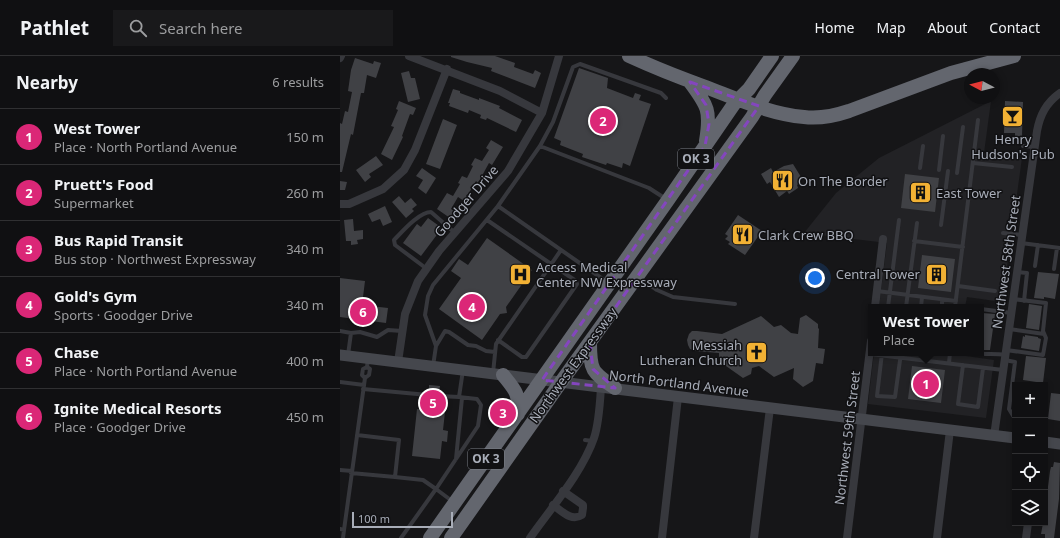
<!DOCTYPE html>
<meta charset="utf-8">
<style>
body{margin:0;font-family:"Noto Sans",sans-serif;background:#19191b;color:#f1f3f6}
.controls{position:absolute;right:12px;bottom:12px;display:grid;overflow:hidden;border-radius:0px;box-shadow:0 2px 6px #0003}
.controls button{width:36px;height:36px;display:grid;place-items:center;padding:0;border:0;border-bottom:1px solid #303032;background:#101012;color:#f1f3f6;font:20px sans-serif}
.compass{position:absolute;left:624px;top:12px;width:36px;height:36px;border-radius:50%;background:#101012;box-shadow:0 2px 6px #0003;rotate:277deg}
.scale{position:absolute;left:12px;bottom:10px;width:101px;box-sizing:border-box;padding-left:4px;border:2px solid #a8adb8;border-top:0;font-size:11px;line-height:14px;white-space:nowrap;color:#a8adb8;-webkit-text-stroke:3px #111113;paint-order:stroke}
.you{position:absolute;left:475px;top:222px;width:14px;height:14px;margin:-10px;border:3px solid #fff;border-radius:50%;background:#1a73e8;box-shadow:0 0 0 6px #1a73e833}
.badge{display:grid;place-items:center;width:26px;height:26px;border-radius:50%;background:#db2777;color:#fff;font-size:13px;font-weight:700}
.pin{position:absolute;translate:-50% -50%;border:2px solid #fff;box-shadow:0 1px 4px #0006}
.popup{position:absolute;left:528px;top:248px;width:116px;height:52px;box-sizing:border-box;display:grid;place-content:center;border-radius:0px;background:#101012;filter:drop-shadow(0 1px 3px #0005);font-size:13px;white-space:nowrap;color:#9c9d9f}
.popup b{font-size:15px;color:#f1f3f6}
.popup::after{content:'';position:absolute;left:50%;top:100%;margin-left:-8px;border:8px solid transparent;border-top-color:#101012}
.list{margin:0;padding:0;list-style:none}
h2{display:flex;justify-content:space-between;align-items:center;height:52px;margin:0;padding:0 16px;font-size:17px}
h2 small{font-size:13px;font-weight:400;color:#9c9d9f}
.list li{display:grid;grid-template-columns:26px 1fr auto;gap:12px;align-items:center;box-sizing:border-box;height:56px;padding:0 16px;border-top:1px solid #303032}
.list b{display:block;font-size:15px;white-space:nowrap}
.list p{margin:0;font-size:13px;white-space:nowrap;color:#9c9d9f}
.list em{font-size:13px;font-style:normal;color:#9c9d9f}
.icon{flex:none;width:22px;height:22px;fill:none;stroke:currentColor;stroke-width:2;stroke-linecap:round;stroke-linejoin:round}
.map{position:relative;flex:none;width:720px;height:482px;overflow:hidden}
header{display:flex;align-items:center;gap:24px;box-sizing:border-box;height:56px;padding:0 20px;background:#101012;border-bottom:1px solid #303032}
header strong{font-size:19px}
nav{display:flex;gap:22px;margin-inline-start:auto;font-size:14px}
.search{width:280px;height:36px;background:#19191b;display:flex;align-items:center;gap:10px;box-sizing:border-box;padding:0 14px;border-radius:0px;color:#9c9d9f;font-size:15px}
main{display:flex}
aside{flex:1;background:#101012}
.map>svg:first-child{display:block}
.built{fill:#222225}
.building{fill:#404145}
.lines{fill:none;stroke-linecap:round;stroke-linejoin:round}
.lane{stroke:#37383d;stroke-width:4}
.street{stroke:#37383d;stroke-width:8}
.secondary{stroke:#45474d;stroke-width:11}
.highway{stroke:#63666e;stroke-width:14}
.marked{fill:none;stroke:#8446be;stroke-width:3;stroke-dasharray:8 5;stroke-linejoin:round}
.labels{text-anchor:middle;stroke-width:3;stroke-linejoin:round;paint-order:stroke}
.shield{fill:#111113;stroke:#7b7e86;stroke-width:1}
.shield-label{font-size:12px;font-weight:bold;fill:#a8adb8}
.poi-label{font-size:13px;fill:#a8adb8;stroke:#111113;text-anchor:start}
.street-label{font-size:13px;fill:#a8adb8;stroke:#111113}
</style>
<header>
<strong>Pathlet</strong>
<div class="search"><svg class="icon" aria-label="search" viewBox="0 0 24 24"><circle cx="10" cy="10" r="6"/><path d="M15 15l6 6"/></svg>Search here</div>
<nav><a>Home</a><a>Map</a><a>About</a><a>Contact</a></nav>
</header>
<main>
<aside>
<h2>Nearby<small>6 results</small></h2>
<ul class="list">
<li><span class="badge">1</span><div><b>West Tower</b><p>Place · North Portland Avenue</p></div><em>150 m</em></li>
<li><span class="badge">2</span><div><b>Pruett's Food</b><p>Supermarket</p></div><em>260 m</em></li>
<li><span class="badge">3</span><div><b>Bus Rapid Transit</b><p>Bus stop · Northwest Expressway</p></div><em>340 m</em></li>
<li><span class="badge">4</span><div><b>Gold's Gym</b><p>Sports · Goodger Drive</p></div><em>340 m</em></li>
<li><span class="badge">5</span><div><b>Chase</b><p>Place · North Portland Avenue</p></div><em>400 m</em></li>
<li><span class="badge">6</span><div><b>Ignite Medical Resorts</b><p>Place · Goodger Drive</p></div><em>450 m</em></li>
</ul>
</aside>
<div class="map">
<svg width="720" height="482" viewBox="0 0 720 482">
<rect width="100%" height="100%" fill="#161618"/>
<path class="built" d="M651 45 644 97 682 102 662 246 627 241 625 251H539L547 187 464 177 496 137 539 102Z
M534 297H619V299L654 304 646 362 528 348Z"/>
<path class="building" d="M111 0H155L175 7 174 11 193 18 195 14 201 17 195 32 151 15 152 12 127 6 111 1Z
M15 2 33 8 34 5 41 7 36 22 27 19 24 37H21L13 79 11 78 2 116H0V67L2 68 5 55 8 56 12 36 8 35 11 14Z
M239 12 268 22 267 32 293 42 295 37 301 39 299 44 311 48 290 110 283 107 282 112 267 107 266 109 242 101 243 98 220 89 221 85 214 82Z
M69 15 71 22H75L80 43 68 46 61 17Z
M113 33 120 35V37L139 44V42L160 50 159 52 182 64 176 76 147 62 146 64 140 62 141 59 129 54 128 57 109 50 110 47H108Z
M59 45 76 52 73 59 70 58 62 80 63 81 52 104 41 98 54 71 51 70 58 54 56 53Z
M665 45 683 46 682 80H675V77H664Z
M103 63 117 69 100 113 86 108Z
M151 84 163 91 152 109 149 107 138 127 136 125 124 145 118 141 111 153 114 155 110 162 97 153 107 137 113 140 120 128 118 127 122 120 127 122 133 110 131 109 135 102 142 105 149 94 146 92Z
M36 100 43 109 29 118 31 121 25 126 16 114Z
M453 108 461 121 458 123 460 126 457 129 458 132 449 138 447 135 439 141 430 126 427 128 421 118 431 112 433 116 444 110Z
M82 112 96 122 86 138 78 132 83 124 76 120Z
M565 118 599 122 595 156 561 152Z
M0 125 7 126 5 134H0Z
M59 140 65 147 71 142 77 149 72 153 74 155 66 162 52 146Z
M45 150 52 166 43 170 40 163 32 166 28 158Z
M398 159 422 175 405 199 388 188 390 186 385 183 388 180 385 178Z
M88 162 102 172 81 200 63 187 77 168 81 171Z
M13 163 14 175 23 174V183L17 184 18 188 11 189V185H6L4 164Z
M147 182 192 214 166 251 167 257 160 258 142 284 99 253 121 222 111 215 119 203 128 209Z
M582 199 615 203 611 236 578 232Z
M698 216 719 218 715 243 704 241V243L694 242Z
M0 222 25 225 22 249 48 252 46 267 0 261Z
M689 248 702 250 699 274 686 272Z
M642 257 655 258 650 294H641V268Z
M466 259 478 268V272L479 273 478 292 485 293 483 308 476 307 473 325 463 331 453 323 454 312 434 321 419 310 412 312 411 318 403 322 386 310V307L379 301V297L355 295 350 293 348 289 347 284 349 278 352 275H357L382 278 421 260 434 271 441 269 451 277 458 278 460 262Z
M685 279 698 281V282L701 283 699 295 681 292 683 280 685 281Z
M686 300 706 302 703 327 683 324Z
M572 310 605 314 601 347 568 343Z
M89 329 100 330 99 337 96 339 98 343 97 356H105L103 374 108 375 107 386 102 385 100 403 72 400 77 353 86 354 88 342 91 340V337L89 336Z
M711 337 720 338V365L708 363Z
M714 406 720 407 719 443 714 482H705V478H701L703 467H705V454L710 415 711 411H713Z"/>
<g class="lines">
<path class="lane" d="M200 90 213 66 233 11 240 8 321 37 326 42
M683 90 694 91
M633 107 672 111
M580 112 583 90
M599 114 603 80
M617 117 623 71
M158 150 267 226
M147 164 236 225 237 228 186 301H182L158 284
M601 169 608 115
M663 177 682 179
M574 185 623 191
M681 187 720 192
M695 210 698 189
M87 213 55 189 54 184C62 176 79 156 91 156L115 177
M714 213 717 192
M677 216 687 217 684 245
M300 222 317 234 333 241 395 248
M618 230 655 235
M537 235 616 245
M548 251 559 164
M566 251 577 167
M581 251 582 241
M602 251V244
M615 251 638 64
M641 253 671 257
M669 273 704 278
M0 275 11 277 8 299
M11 277 20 276 37 281 48 274 62 275
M96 290 105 275 109 276 128 289 136 290 146 295 155 296
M666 294 703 299 706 282 703 275 706 247 673 243
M542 297 537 340 555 341 561 297
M636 297C646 299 655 297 665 299
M530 298 663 314
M665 304 675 306 669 353 675 363
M609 307 610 297
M623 309 618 348 638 351 643 312
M93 310 96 290 85 259 88 240 93 229 158 150 200 90 309 132 326 143
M27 311 30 313 29 319 25 322 22 319 23 313 27 311 28 303
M153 317 156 288 221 194
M0 326 24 329
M23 333 88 339
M99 340 119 341
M17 379 59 384 55 421 83 424 96 433 61 482
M245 384 252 385
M116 403 122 342
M0 414 12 415
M11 417 55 421
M112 445 96 433 138 370 141 349 137 343 119 341 123 314
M0 473 4 474 3 482
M4 474 25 322"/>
<path class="street" d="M69 0 160 35 202 57
M0 2 1 0
M0 148H9L43 133 64 114 75 94 107 13
M535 251 543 183
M58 306 65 258 78 225 99 195 168 115 202 57 219 0
M654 380 697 75C700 59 706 47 720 37
M213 449C222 455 231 466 242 459L243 452V449L223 435
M190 482C211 452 242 417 254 382 259 367 260 347 261 331
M322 482 338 341
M414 482 430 352
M507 482 531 285
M597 482 610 374
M686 482 688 467"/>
<path class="secondary" d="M0 299 675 382
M705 386 720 388"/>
<path class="highway" d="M289 0C313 11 338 21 363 30 395 42 429 58 464 61 480 63 494 60 509 55L611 17 674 0
M350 26C368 50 371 55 366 85
M250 287C250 315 252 316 275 332
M163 319C176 335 179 337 178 358
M90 482 328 144 394 48 409 33 432 0
M111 482 221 326 412 61 425 39 453 0"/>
</g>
<path class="marked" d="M350 26 419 50 250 287 253 313 275 332 202 324 365 90 369 68 366 49Z"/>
<defs>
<symbol id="bar-square" viewBox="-11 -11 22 22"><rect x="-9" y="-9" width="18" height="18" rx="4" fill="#f2b134" stroke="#111113"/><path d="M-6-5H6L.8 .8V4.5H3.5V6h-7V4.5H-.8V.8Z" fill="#111"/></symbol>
<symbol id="restaurant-square" viewBox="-11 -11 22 22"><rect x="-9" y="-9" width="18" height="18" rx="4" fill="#f2b134" stroke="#111113"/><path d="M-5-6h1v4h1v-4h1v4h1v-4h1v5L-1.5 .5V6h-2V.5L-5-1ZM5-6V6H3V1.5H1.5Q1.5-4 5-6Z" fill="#111"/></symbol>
<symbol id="building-square" viewBox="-11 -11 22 22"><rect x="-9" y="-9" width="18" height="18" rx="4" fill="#f2b134" stroke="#111113"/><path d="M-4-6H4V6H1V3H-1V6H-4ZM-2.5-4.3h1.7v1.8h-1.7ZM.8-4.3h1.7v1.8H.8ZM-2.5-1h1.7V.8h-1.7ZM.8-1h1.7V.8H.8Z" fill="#111"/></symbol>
<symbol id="hospital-square" viewBox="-11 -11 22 22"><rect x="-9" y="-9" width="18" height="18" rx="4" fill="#f2b134" stroke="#111113"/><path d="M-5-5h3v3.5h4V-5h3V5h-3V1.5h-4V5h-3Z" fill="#111"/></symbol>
<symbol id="church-square" viewBox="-11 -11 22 22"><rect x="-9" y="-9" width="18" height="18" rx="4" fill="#f2b134" stroke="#111113"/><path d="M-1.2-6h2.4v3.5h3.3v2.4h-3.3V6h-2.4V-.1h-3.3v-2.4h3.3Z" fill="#111"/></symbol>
</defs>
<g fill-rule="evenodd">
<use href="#bar-square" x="660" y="48" width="25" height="25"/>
<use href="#restaurant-square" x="430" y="112" width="25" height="25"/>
<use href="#building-square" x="568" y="124" width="25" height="25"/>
<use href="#restaurant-square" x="390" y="166" width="25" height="25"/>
<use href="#hospital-square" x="168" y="206" width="25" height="25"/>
<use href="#building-square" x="584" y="206" width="25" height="25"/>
<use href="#church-square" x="404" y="284" width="25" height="25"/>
</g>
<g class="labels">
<g class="shield">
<rect x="338" y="93" width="36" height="20" rx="3"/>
<rect x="128" y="393" width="36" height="20" rx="3"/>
</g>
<g class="shield-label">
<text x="356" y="107">OK 3</text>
<text x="146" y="407">OK 3</text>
</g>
<g class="poi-label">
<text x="673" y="88" text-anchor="middle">Henry<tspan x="673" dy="15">Hudson's Pub</tspan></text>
<text x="458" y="130">On The Border</text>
<text x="596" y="142">East Tower</text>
<text x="418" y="184">Clark Crew BBQ</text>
<text x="196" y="216">Access Medical<tspan x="196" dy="15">Center NW Expressway</tspan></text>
<text x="580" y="223" text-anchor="end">Central Tower</text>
<text x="402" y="294" text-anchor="end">Messiah<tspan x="402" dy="15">Lutheran Church</tspan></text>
</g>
<g class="street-label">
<text transform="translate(126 145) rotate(-49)" y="5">Goodger Drive</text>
<text transform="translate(666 206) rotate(-82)" y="5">Northwest 58th Street</text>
<text transform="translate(233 309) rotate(-54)" y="5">Northwest Expressway</text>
<text transform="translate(339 327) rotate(7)" y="5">North Portland Avenue</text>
<text transform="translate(507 382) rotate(-83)" y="5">Northwest 59th Street</text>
</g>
</g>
</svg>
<div class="controls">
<button>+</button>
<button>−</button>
<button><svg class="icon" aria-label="locate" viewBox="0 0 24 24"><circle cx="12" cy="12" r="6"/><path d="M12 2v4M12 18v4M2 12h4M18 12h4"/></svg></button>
<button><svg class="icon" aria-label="layers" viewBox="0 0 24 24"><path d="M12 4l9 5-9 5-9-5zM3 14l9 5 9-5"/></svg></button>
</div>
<svg class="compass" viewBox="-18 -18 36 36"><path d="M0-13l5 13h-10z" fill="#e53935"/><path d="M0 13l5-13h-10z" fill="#9c9d9f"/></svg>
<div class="scale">100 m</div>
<div class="you"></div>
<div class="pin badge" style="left:586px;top:328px">1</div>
<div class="popup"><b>West Tower</b>Place</div>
<div class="pin badge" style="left:263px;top:65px">2</div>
<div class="pin badge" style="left:163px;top:357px">3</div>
<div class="pin badge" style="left:132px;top:251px">4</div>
<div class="pin badge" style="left:93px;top:347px">5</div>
<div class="pin badge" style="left:23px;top:256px">6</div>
</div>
</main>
